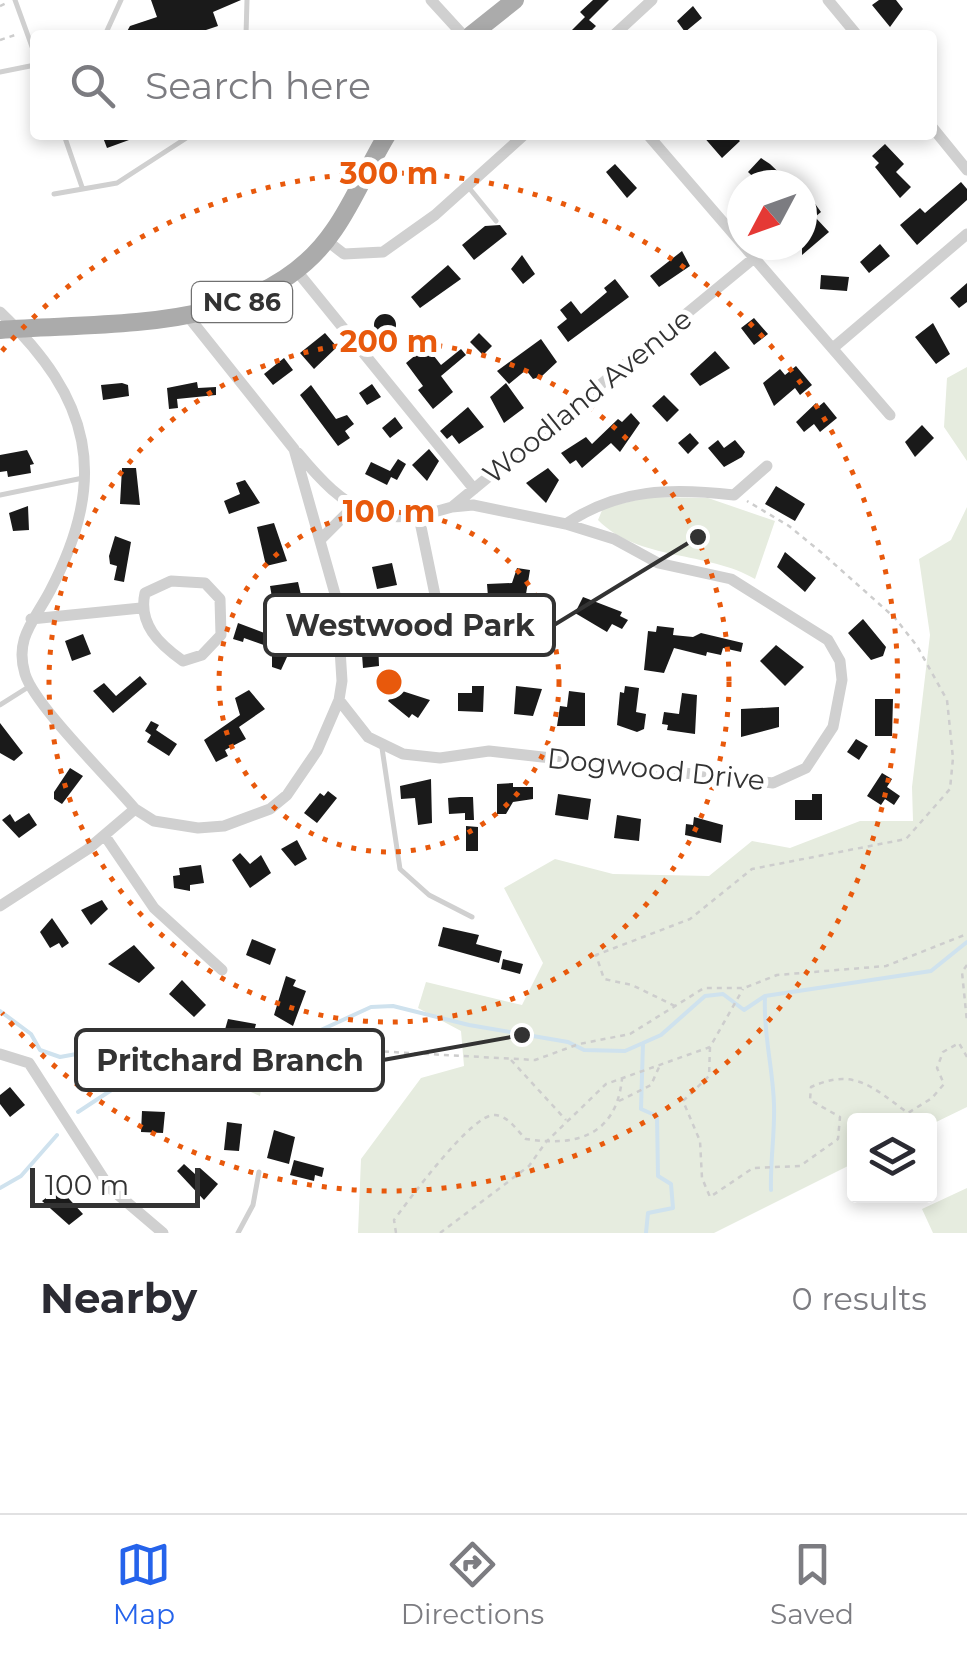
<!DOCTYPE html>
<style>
body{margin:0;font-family:Montserrat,sans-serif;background:#f2f2f3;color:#2b2b33}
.controls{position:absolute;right:30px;bottom:30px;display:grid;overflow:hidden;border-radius:10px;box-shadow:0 5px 15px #0003}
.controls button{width:90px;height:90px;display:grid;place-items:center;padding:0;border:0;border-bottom:2px solid #e1e1e2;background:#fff;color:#2b2b33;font:50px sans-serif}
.compass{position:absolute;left:727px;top:170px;width:90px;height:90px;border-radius:50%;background:#fff;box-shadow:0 5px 15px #0003;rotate:229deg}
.scale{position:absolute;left:30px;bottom:25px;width:170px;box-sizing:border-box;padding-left:10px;border:5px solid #333;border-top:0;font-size:28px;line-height:35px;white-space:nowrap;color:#333;-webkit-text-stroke:8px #fff;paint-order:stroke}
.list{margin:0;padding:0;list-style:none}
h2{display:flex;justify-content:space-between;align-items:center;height:130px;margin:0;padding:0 40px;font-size:42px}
h2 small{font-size:32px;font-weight:400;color:#7c7c81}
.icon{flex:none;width:55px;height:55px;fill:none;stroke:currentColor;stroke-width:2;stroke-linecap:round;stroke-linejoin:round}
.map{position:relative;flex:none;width:967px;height:1233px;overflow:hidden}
.search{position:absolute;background:#fff;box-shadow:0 5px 15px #0003;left:30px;right:30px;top:30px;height:110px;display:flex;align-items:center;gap:25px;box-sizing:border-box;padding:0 35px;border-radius:10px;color:#7c7c81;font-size:38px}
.sheet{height:280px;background:#fff}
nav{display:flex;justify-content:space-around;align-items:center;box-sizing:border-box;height:140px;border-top:2px solid #e1e1e2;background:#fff;font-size:28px;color:#7c7c81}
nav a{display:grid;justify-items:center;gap:5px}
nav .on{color:#2563eb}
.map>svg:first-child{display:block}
.green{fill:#e6ecdf}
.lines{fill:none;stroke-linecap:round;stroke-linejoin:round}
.stream{stroke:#cfe2ee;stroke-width:4}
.building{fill:#1a1a1a}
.path{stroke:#cdcdcd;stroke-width:2.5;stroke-dasharray:5 5;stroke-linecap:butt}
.service{stroke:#d0d0d0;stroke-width:5}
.minor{stroke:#d0d0d0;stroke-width:11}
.primary{stroke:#ababab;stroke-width:18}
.ring{fill:none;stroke:#e8590c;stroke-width:5;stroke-dasharray:5 10}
.labels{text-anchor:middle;stroke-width:10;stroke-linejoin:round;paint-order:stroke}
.shield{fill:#fff;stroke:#707070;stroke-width:2.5}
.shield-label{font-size:25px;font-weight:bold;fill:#333}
.street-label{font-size:28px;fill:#333;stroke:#fff}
.centre{fill:#e8590c;stroke:#fff;stroke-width:5}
.ring-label{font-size:30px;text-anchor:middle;font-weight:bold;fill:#e8590c;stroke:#fff;stroke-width:10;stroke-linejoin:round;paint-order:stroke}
.leader{fill:none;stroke:#333;stroke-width:4}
.callout-dot{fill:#333;stroke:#fff;stroke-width:4}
.callout{fill:#fff;stroke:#333;stroke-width:4}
.callout-label{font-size:30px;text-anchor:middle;font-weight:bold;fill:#333}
</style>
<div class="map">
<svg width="967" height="1233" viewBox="0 0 967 1233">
<rect width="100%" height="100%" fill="#fff"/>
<path class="green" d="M967 367V461L944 427 947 378Z
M649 497 708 498 775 521 755 579C708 551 638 561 598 520L603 508Z
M967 507V1107L930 1125V1120H854V1163L714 1233H358L361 1159 421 1078 464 1066 461 1031 418 1008 426 982 522 1005 543 963 504 888 555 859 613 874 709 876 752 841 790 848 860 821H913L912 787 930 635 919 559 951 540Z
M234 1067 263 1080 260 1096 230 1083Z
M967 1188V1233H933L922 1209Z"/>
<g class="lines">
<path class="stream" d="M765 997C763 1034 773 1067 774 1105 775 1133 770 1162 771 1190
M0 1011 31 1034 40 1050 60 1057 82 1053 113 1089
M643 1043 641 1109 657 1116 658 1176 671 1184 673 1208 648 1213 646 1233
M78 1112 113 1089 273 1052 371 1007 393 1006 469 1025 568 1042 584 1050 625 1051 661 1035 705 996 723 994 744 1010 765 996 931 971 967 942
M0 1188 21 1176 57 1135"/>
</g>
<path class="building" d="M151 0H241L213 12 218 26 203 31 205 35H125L130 26 157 17Z
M593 0H609L589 20 596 26 587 35H567L585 17 580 12Z
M879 0H896L903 9 890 27 872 5Z
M693 6 702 18 685 32 677 21Z
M102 135H140V136L107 148Z
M702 135H734L740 141 722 158Z
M885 144 904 164 896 172 911 187 900 198 875 167 879 163 872 156Z
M761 158 770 164 792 185H762L748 172Z
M615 164 637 188 627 198 606 172Z
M961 182 967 189V200L917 245 900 225 920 208 925 213Z
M813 201 821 212 815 217 829 232 802 255V228L813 217 805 207Z
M500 225 507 234 474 260 462 245 485 226Z
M880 244 890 256 869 273 860 262Z
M682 251 690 266 659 287 650 276Z
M522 255 535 274 523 284 511 269Z
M448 265 461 279 420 308 411 297Z
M821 275 849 277 847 291 820 289Z
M615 279 629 297 568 342 557 327 567 319 560 310 571 301 581 314 607 292 604 288Z
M967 283V302L959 308 950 298Z
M374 325a11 11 0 1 1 22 0a11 11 0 1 1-22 0Z
M754 318 768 334 754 345 741 328Z
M933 323 950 354 936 364 915 337Z
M325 333 337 347 314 369 300 353Z
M416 333 441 365 461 349 466 355 441 376 453 392 433 409 418 390 423 386 406 363 418 353 408 340Z
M479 333 492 346 483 355 470 342Z
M541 339 557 362 542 376 533 379 526 370 509 384 497 371Z
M715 351 730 368 700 386 690 374Z
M284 358 293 370 273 385 264 374Z
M796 366 812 385 800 395 795 388 774 406 763 383 780 369 785 375Z
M197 382 198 388 216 387V395L177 399 178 408 169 409 167 388Z
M122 383 128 385 129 396 103 400 101 385Z
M506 383 524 408 504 423 490 397Z
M372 384 381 397 367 405 359 393Z
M311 385 336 419 347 415 354 424 345 431 350 438 338 446 300 395Z
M664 395 679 410 667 422 652 406Z
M824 402 837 418 820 432 814 424 804 432 796 422 816 403 818 407Z
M468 407 484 427 459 444 452 435 447 439 440 431Z
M631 413 640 423 620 452 611 443 582 468 576 460 570 464 561 453 586 437 592 444 618 419 622 422Z
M395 417 403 428 390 438 382 428Z
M922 425 934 438 915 457 905 442Z
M690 433 699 443 688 454 678 443Z
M718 440 724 448 735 440 745 452 742 457 724 467 708 448Z
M429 449 439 461 427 481 412 465Z
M27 450 34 464 30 465 31 473 8 477 7 471 0 472V455Z
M398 459 406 464 397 480 391 477 387 485 365 474 371 462 390 471Z
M122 468H136L140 505 120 504Z
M548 468 559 480 546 503 526 483Z
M245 480 260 503 229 514 224 501 240 494 236 483Z
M776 486 805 504 795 521 765 504Z
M28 506 29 530 13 531 9 513Z
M274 523 287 561 266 566 257 527Z
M115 536 131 542 124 582 114 580 117 566 110 564 109 556Z
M785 552 816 578 805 592 777 567Z
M392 563 397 585 377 589 372 567Z
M517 568 530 570 525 600 532 602 528 613 516 612 510 625 497 620 503 596 488 597 487 584 512 583Z
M298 582 306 616 283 619 281 602 273 603 270 586Z
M583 597 622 612 620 616 628 620 622 629 612 624 607 632 575 613Z
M863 619 886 647 883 656 871 660 848 633Z
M238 623 293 644 281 670 272 667V648L244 638 243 642 233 639Z
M657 626 674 628 673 635 693 637 701 633 743 643 741 652 723 648 721 655 707 652 706 656 674 648 664 673 644 670 648 631 656 632Z
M83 634 91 654 72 661 65 641Z
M378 640 379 666 363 668 361 641Z
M776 645 804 667 785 686 760 661Z
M140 676 147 684 113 713 93 691 104 683 116 696Z
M472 686H484L483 712 458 711V693H472Z
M516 686 542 689 533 716 514 714Z
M625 686 639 688 636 712 646 714 644 729 637 732 617 725 620 692 624 693Z
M396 689 430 700 418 718 412 714 409 718 388 701Z
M249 690 265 709 239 727 246 739 225 750 228 756 216 762 204 740 240 715 235 698Z
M569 691 585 693V726H557L560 706 567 707Z
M682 693 697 695 695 734 667 730 668 725 662 724 664 712 679 714Z
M875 699H893L892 736H875Z
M779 707V727L741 737V709Z
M151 721 159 725 156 730 177 744 169 756 147 742 151 735 145 731Z
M0 723 23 753 14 761 0 753Z
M856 739 868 746 859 760 847 752Z
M70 768 83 776 62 804 54 799V792Z
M882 773 892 779 887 787 900 796 894 805 885 799 881 805 867 796Z
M431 779 432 823 418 825 415 798 401 799 400 786Z
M513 783V787H533V799L513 802 506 814H497V784Z
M328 791 337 798 317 823 304 813 320 793 324 796Z
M558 794 591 799 588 820 555 815Z
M812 794H822V820H795V800H812Z
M460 797H473L474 820H465V813L449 814 448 798Z
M29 813 37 825 19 838 2 820 10 814 15 822Z
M617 815 641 819 639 841 614 838Z
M694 817 723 825 721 843 685 835 686 824 693 825Z
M466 826 478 827V851H466Z
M297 840 307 859 295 866 281 849Z
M240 853 250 864 261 855 271 873 250 888 232 860Z
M201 865 204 883 190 885V891L174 888 173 876 180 875 179 868Z
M102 900 108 909 91 925 81 910Z
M52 918 69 943 62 948 59 943 50 948 40 932Z
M443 927 479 935 476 944 502 951 499 963 438 946Z
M252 939 276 949 270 965 246 955Z
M134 945 155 968 139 983 108 964Z
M503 959 523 964 520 974 501 969Z
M286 976 296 980 293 986 306 991 293 1026 274 1015Z
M182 980 206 1005 194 1017 169 994Z
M228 1019 256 1024 252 1039 224 1033Z
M10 1087 25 1105 10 1117 0 1104V1095Z
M142 1111 165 1112 163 1133 141 1132Z
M227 1122 242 1124 239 1151 224 1150Z
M274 1130 295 1137 289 1164 267 1158Z
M294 1160 324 1168 322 1177 315 1175 314 1181 290 1175Z
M184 1164 195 1174 200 1168 218 1184 204 1200 177 1171Z
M59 1188 83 1214 69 1225 42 1201Z"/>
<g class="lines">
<path class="path" d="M0 6 9 2
M0 40 15 35
M967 965 962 972 967 1022
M675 1006 632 985 604 979 596 955 690 919 752 869 906 839 950 789 953 758 947 700 917 646 895 618 822 553 789 526 747 501
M710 1047 709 1076 683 1101 700 1141 702 1178 710 1197 753 1168 800 1166 838 1139 840 1117 810 1100 811 1087C855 1067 873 1088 908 1113L932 1098 944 1084 937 1068 943 1052 959 1043 967 1057
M374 1051 535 1060 579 1044 630 1034 704 988H744L777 975 886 966 967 934
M511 1060 566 1120
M619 1101 651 1085 660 1065
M396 1233 394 1220C409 1200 472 1113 495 1115 510 1117 516 1130 526 1139 576 1147 616 1136 622 1079
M440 1233 529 1166 546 1142 606 1084 710 1047 743 989"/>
<path class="service" d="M15 0 35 55
M105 35 121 0
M246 35 247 0
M0 72 35 65
M64 135 82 187
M470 189 496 221
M54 194 117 183 191 135
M0 495 83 478
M0 705 30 686
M382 748 400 869 429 895 472 917
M238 1233 253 1205 259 1172"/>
<path class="minor" d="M431 0 463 35
M828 0 857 35
M614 35 652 0
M932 127 967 170
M648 135 742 244
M326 240 344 254 383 252 435 215 524 135
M743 245 890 415
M296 270 474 489
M0 312C91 399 110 476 50 591 35 620 14 638 25 674 35 706 110 779 135 809L154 821 198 828 224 826 270 809 287 795 317 751 339 700 342 681 337 601 294 449 187 315
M833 348 967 234
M298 453C347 512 376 530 452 507L754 258
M419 517 442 629
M566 524C618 488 674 488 734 495L767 466
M321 539 353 507
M171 581 205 583 220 599 221 635 202 655 183 661C159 644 138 624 145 593Z
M31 619 141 608
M339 700 368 737 403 754 440 758 489 751 773 783 806 768 833 727 842 680 840 661 828 640 731 579 658 563 614 539 566 524 473 505 452 507
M105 836 154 908 222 970
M0 906 88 849 135 809
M0 1054 29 1063 109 1187 163 1233"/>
<path class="primary" d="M471 35 515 0
M0 330C113 321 263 335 334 230 355 200 368 166 387 135"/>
</g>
<g class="ring">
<circle cx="389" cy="682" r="170"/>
<circle cx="389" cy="682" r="340"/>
<path d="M2 351A509 509 0 1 1 2 1013"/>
</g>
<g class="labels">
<rect class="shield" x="192" y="282" width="100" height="40" rx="8"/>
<g class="shield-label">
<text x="242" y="311">NC 86</text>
</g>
<g class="street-label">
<text transform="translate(587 396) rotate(-39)" y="10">Woodland Avenue</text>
<text transform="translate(656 769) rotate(6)" y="10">Dogwood Drive</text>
</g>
</g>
<circle cx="389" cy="682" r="15" class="centre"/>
<g class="ring-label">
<text x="389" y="184">300 m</text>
<text x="389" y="352">200 m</text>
<text x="389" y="522">100 m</text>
</g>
<path class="leader" d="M698 537L554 625M522 1035L383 1060"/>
<g class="callout-dot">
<circle cx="698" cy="537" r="10"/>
<circle cx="522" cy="1035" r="10"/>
</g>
<g class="callout">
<rect x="265" y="595" width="289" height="60" rx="10"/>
<rect x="76" y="1030" width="307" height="60" rx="10"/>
</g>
<g class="callout-label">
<text x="410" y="636">Westwood Park</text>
<text x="230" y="1071">Pritchard Branch</text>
</g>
</svg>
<div class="controls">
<button><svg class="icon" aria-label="layers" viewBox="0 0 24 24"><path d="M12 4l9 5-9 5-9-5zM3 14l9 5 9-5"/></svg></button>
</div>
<svg class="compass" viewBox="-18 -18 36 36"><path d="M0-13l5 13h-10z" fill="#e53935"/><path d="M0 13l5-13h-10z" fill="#7c7c81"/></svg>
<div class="scale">100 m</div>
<div class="search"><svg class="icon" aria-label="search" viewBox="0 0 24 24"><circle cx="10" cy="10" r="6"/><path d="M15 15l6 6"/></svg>Search here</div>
</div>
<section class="sheet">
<h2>Nearby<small>0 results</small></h2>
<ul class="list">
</ul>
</section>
<nav>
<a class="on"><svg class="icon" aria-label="map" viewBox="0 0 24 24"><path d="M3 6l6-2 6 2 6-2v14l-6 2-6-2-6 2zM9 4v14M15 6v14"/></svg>Map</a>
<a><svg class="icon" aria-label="directions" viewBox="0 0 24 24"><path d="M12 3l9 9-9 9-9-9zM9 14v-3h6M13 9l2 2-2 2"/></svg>Directions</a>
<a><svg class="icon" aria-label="saved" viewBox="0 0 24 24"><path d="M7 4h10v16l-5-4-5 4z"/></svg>Saved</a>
</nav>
